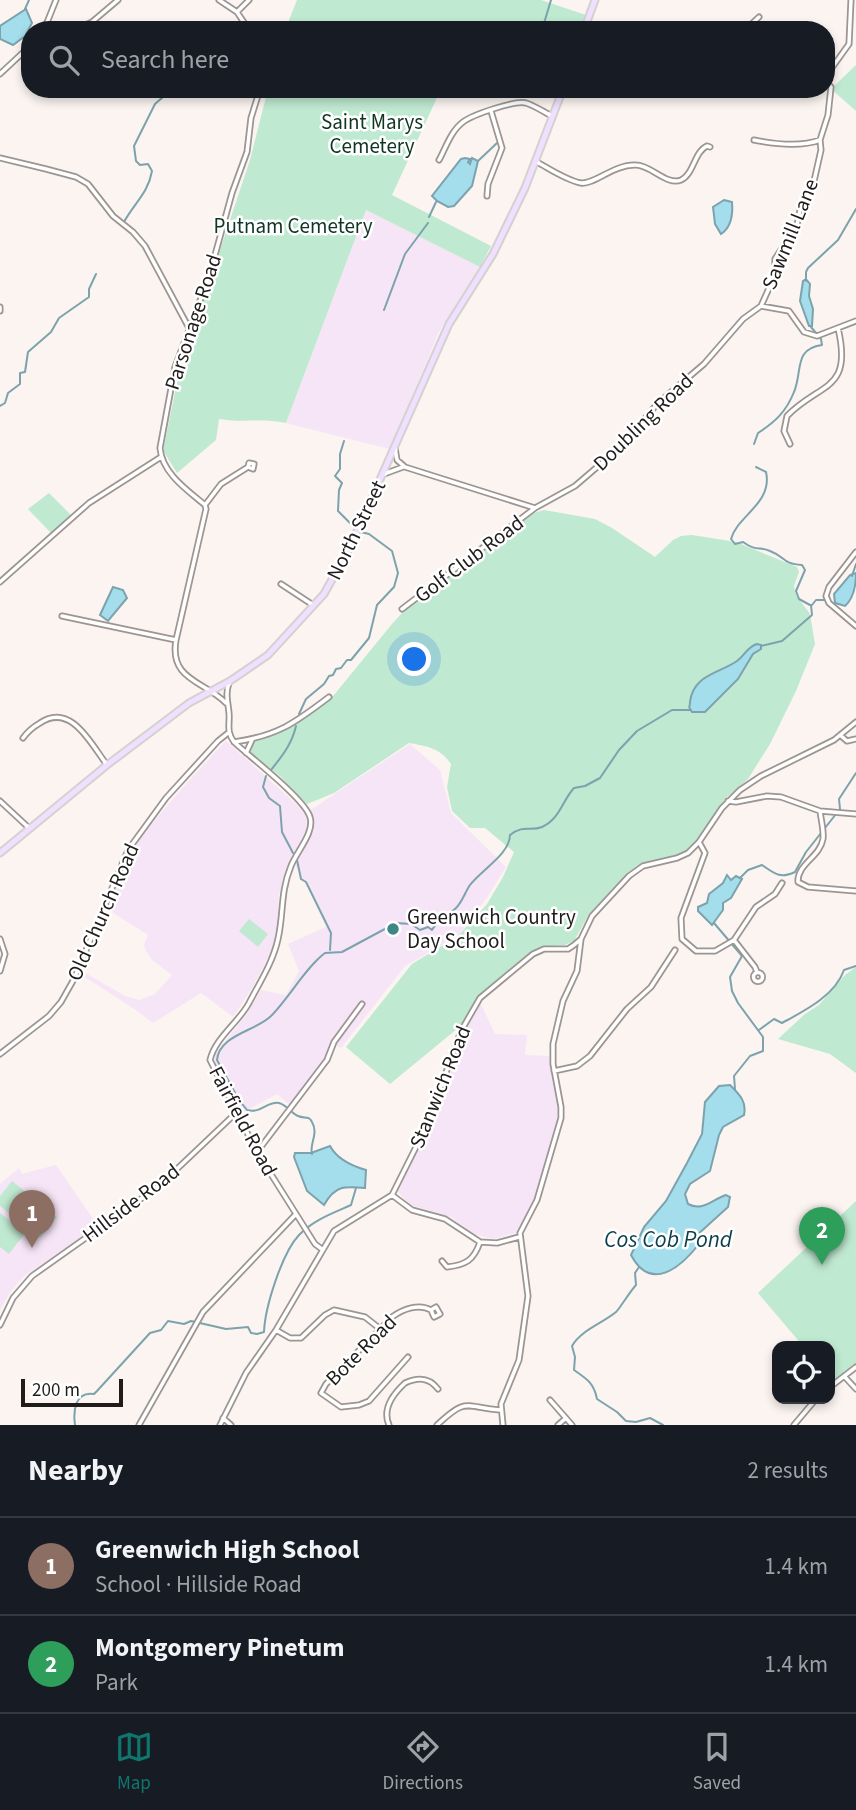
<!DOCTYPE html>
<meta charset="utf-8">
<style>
body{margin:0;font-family:"Source Sans 3",sans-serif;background:#242831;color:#f1f3f6}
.controls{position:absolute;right:21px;bottom:21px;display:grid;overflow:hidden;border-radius:14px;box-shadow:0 4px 10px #0003}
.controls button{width:63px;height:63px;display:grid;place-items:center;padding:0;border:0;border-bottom:2px solid #363941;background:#171b24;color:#f1f3f6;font:35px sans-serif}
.scale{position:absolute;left:21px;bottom:18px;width:102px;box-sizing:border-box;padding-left:7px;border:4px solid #1f1c1b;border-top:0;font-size:19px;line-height:24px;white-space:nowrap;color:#1f1c1b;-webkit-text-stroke:5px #fff;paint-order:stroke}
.you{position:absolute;left:415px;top:660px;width:24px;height:24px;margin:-18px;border:5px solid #fff;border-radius:50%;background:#1a73e8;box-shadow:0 0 0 10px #1a73e833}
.badge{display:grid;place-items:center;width:46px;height:46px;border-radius:50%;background:#0f766e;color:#fff;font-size:23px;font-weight:700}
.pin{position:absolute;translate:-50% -58px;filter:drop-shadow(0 2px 4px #0008)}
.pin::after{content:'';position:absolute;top:37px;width:24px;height:21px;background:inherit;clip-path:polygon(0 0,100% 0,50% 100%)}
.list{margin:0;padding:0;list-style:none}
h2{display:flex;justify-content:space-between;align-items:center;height:91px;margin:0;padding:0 28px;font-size:30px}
h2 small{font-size:23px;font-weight:400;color:#9ea1a6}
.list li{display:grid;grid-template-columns:46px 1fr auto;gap:21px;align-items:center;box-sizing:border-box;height:98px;padding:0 28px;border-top:2px solid #363941}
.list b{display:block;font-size:26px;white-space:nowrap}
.list p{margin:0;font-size:23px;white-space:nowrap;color:#9ea1a6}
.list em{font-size:23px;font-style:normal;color:#9ea1a6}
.icon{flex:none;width:38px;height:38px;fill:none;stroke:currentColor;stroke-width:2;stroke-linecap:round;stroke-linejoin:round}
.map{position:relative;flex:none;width:856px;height:1425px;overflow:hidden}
.search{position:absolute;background:#171b24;box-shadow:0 4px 10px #0003;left:21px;right:21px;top:21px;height:77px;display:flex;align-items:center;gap:18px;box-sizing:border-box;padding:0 24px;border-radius:28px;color:#9ea1a6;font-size:26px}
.sheet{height:287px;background:#171b24}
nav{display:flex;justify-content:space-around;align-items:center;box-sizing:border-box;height:98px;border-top:2px solid #363941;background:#171b24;font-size:19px;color:#9ea1a6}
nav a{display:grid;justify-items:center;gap:4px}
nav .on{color:#0f766e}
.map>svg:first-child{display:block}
.education{fill:#f6e5f7}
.green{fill:#bfe9d0}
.water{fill:#a4ddec;stroke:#7ca3ad;stroke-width:2}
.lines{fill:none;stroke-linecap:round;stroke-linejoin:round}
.stream{stroke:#7ca3ad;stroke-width:2}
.minor-casing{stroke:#9c9592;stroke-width:7}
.major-casing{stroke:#d2d2d1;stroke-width:9}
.minor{stroke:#fff;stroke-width:3.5}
.major{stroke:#f0dffe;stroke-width:5}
.poi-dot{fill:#3f8784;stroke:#fff;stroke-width:2.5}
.labels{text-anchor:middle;stroke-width:5;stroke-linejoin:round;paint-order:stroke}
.park-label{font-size:21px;fill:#103623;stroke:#fff}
.street-label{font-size:21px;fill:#1f1c1b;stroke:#fff}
.poi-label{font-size:21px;fill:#1f1c1b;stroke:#fff;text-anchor:start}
.water-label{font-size:23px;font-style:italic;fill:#0c3f4b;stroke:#fff}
</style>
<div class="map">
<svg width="856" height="1425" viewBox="0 0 856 1425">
<rect width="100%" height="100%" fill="#fbf4f0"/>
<path class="education" d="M366 210 480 267 439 332 390 449 286 423Z
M226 741 306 813 410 744 440 770 451 813 506 867 486 899 458 936 405 966 341 1048 334 1044 291 1106 277 1094 242 1113 215 1065 214 1056 245 1016 261 990 286 995 299 971 288 944 326 927 306 883 301 880 293 856 279 894 277 931 273 948 251 990 233 1017 201 993 153 1023 136 1010 80 974 82 971 125 996 139 1000 155 994 172 975 152 960 146 951 144 945 148 935 107 909 125 864 146 830 194 775Z
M480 1002 495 1034 527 1035 525 1055 550 1056 558 1108 557 1124 534 1202 516 1233 493 1239 474 1234 451 1217 410 1205 398 1192 430 1124 468 1021Z
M56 1165 98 1226 24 1276 11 1291 0 1310V1184L19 1168 22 1174Z"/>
<path class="green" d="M297 0H541L586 15 581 30H285Z
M856 65V111L831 89Z
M268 89H441L392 195 491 246 480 267 366 210 286 423C263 418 242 423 219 419L216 440 177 473 164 452V446L179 373 250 160Z
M49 493 72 516 51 533 28 509Z
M544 510 595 519 612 528 655 557 673 540 681 536 692 535 736 542 797 567 799 572 794 586 796 595 810 614 815 644 796 691 770 744 748 779 726 798 691 848 673 858 637 866 626 874 589 914 574 941 565 945 540 947 517 963 484 991 458 1028 390 1084 346 1047 412 964 458 936 487 904 503 877 514 852 485 828H470L452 811 447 787 451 764C441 748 426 746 409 743L334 793 307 804 280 776 250 753 249 748 254 741 284 729 302 719 334 695 392 624 414 600 534 513Z
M249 919 268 934 258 947 239 931Z
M856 967V1073L830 1054 778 1039 805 1014 819 1005 845 975Z
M12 1181 57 1217 40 1238 0 1206V1196Z
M856 1201V1367L834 1384 830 1378V1346H803L758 1293Z
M0 1213 25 1233 9 1254 0 1247Z"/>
<path class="water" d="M26 9 32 23 25 36 13 45 0 39V26Z
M465 158 470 159 468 162 470 164 472 158 478 161 472 186 454 206 448 207 437 201 432 196 461 159Z
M724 200 732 202C733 214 732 227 721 234L715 224 713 207Z
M806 279 810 284 809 296 813 309 812 326H809L800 301 803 281Z
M856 573C856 584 854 598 845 606L835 603 834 594 850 575Z
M113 587 123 590 127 598 108 621 100 615Z
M757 644 761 645V649L753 654 738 679 705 712H692C687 704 690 710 690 702 693 675 718 674 737 661 745 655 747 647 757 644Z
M727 875 731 880 736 876 742 879 731 898 723 903V910L712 925 698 911V907L707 903 709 894 723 883Z
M730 1085C739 1094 747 1101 744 1115L723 1127 719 1135 710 1171 690 1184 685 1194 688 1204C703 1212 713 1199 726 1195L730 1197 728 1207 696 1236 699 1244C681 1267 651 1293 631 1255L644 1227 666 1201 687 1163 702 1134 705 1102 719 1086Z
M330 1146C337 1159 352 1166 366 1170L365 1188C345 1186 335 1185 324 1205L307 1191 294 1157 295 1153H311Z"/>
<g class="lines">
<path class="stream" d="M25 9 29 0
M542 30 551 0
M513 97V89
M478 161 497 143
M429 217 436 202
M124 222C134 203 148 194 152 171L148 164 140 165 136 161 134 146 155 104 172 89
M806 281V272L808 268 838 240 856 209
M384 310 405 254 428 223
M0 406 5 403 8 393 20 384V373L25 372 28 352 51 332 59 318 89 297V289L96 274
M344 441 340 454V469L335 476 342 483 339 490 338 511 354 527
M754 444 758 433C775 422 786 412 794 392 803 371 793 349 822 345L821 339 811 327
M756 467 766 472C773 503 737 516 731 539L735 544 743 542C757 552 759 546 770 551 786 557 782 564 802 565L805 570 796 591 799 599 810 605
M852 576 856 564
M812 605 816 600H824
M761 646 782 641 812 615 811 605
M299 714 306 699 324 684 329 676 333 675 336 669 341 668 347 660H351L369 638 377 605 394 587 398 573 392 551 369 534 361 532
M271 770C282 756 292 744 296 726
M266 776 263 787 269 798 280 806 282 832 293 853
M297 860 301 879 306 882 331 933 330 950
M740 878 748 870 762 865C775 874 780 879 795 872L806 852 840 809 839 799 856 773
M714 923 742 956 730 977 732 991 738 1003 763 1037V1051L750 1056 734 1076 735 1089
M759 1030 774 1019 782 1023C804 1011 835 996 844 970L856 966
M312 1154C309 1144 319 1134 312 1122 309 1115 304 1119 298 1116 291 1113 287 1105 279 1103 267 1101 261 1114 247 1110L239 1100 217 1060C219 1035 256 1031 271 1016 289 998 306 967 325 953L342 952 396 923 411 924 420 930 428 927 432 930C438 919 447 916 455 909 462 903 465 892 470 885 481 870 510 854 510 835 524 824 530 832 542 827 560 819 562 801 574 788L585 786 600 778 619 750 637 731 672 710H690
M639 1267 635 1273 636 1285C631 1290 618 1311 616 1312 603 1323 581 1330 572 1346L575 1357 574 1370C587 1379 594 1383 597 1399L617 1412 626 1421 636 1422 650 1418 663 1425
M75 1425C73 1411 75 1391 94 1394L97 1391 150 1333 161 1330 168 1321 184 1324 191 1321 226 1329 248 1327 251 1333 257 1334 264 1332C265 1307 282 1253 299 1235 313 1220 333 1213 351 1205L356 1188"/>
<defs>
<path id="minor" d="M219 0 237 12 249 30
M237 12 249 0
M44 30 56 0
M74 30 92 22 118 0
M745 30 759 17
M0 74 30 46
M826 76 849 44 851 0
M754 140C774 144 801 147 820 140
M0 158 46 169 76 177 88 184 113 216 133 232 145 246 189 328
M439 160C446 147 451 131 463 122 472 115 515 100 526 103 535 106 544 112 552 116
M537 162C550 169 566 180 581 183 594 185 614 164 636 165 651 165 667 186 681 180 694 174 694 152 707 146L710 147
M487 196 488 184 502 148 491 111
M761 306 774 277 775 259 797 225 801 205 812 190 821 150 820 140 828 115 831 87 826 81
M0 307V311
M790 444 784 431 787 416C820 382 853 392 838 328
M395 448 397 460 405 467 535 508 575 486 624 444 657 404 704 364 743 319 761 306 789 311 804 332 817 336 856 321
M384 474 403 467
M205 505 221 484 248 467 249 463 254 464 253 469 248 467
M856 552 829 587 826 596 829 603 856 626
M0 582 89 503 161 457
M281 584 313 605
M402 609 535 508
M62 616 176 640
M229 683C225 695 228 701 229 713 230 725 226 731 234 742 250 757 305 799 310 817 315 832 297 851 291 866 280 893 284 912 278 939 273 962 260 982 249 1003 239 1022 215 1038 210 1060L257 1152 315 1244 323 1250
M226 703C204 681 169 680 176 640L206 509 205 505C187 490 162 473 160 448L175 367 209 277 232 193 247 152 251 118 260 89
M840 735 847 741 856 739
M23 738C28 731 33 727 40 723 71 702 91 744 107 765
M234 742C277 736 295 723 329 697
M246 753 252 740
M0 801 29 828
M728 801 736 802 767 796 781 797 820 811 856 814
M820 811C821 820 824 830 823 839 820 857 797 864 798 882L808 887 856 891
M699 842 705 853 681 918 682 939 696 951H715L734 940 756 907 775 894 782 883
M0 939 5 954 0 971
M734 940 755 967 757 972
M753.5 977a4.5 4.5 0 1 1 9 0a4.5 4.5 0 1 1-9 0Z
M0 1054 49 1016 61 1002 74 979 128 850 166 798 218 741 228 733
M554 1071 577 1066 590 1056 627 1009 651 987 675 950
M257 1152 327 1060 334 1042 362 1004
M392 1195 412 1210 445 1219 480 1242 497 1243 519 1237
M442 1261 447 1267C466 1265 474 1260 480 1242
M0 1325 13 1298 32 1276 159 1186 237 1112
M276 1330 290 1338H301L325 1315 334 1310 365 1317 379 1328
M408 1357 369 1401 359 1405 341 1407 321 1393 326 1384 392 1317C403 1309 419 1303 431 1310L436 1307 440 1314 434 1317 431 1310
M844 1376 856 1389
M830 1387 856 1367
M550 1400 572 1425
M223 1418 231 1425
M139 1425 203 1312 296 1214
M220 1425 246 1373 276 1330 334 1231 392 1195 427 1125 461 1031 480 998 533 954 544 949H568L574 945 581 939 592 916 629 876 643 866 677 858 688 853 699 842 722 808 740 790 761 776 834 740 856 722
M389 1425C382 1409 393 1394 405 1383 418 1377 429 1377 438 1389
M437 1425C467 1397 464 1407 500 1410
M503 1425 501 1404 519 1360 528 1296 520 1233 537 1200 561 1118V1107L553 1064V1044L563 1001 577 971 581 939
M558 1425 566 1418
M794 1425 816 1399"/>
<path id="major" d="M584 30 595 0
M0 853 107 765 189 703 230 681 268 655 324 594 350 547 449 324 493 254 525 188 563 89"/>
</defs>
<use href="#minor" class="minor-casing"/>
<use href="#major" class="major-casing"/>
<use href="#minor" class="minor"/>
<use href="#major" class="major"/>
</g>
<circle class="poi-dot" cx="393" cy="929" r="7"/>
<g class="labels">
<g class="park-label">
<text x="372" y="129">Saint Marys<tspan x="372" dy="24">Cemetery</tspan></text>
<text x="293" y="233">Putnam Cemetery</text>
</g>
<g class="street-label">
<text transform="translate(790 234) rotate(-68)" y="7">Sawmill Lane</text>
<text transform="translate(193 322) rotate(-72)" y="7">Parsonage Road</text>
<text transform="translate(643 422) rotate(-44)" y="7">Doubling Road</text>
<text transform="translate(356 530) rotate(-64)" y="7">North Street</text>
<text transform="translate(469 559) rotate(-37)" y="7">Golf Club Road</text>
<text transform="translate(103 912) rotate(-66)" y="7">Old Church Road</text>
<text transform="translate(440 1087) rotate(-68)" y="7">Stanwich Road</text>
<text transform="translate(243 1121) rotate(62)" y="7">Fairfield Road</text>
<text transform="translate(131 1203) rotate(-37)" y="7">Hillside Road</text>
<text transform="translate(361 1350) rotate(-45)" y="7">Bote Road</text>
</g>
<g class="poi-label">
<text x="407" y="924">Greenwich Country<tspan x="407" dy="24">Day School</tspan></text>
</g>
<g class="water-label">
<text x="668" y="1247">Cos Cob Pond</text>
</g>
</g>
</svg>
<div class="controls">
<button><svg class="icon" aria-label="locate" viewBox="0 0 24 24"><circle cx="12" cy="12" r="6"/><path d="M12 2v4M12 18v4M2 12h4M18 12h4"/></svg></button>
</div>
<div class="scale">200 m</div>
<div class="you"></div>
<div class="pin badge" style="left:32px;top:1248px;background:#8d6e63">1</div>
<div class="pin badge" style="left:822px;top:1265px;background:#2e9e5b">2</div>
<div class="search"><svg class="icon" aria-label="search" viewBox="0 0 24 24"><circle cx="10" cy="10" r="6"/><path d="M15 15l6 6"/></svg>Search here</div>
</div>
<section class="sheet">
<h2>Nearby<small>2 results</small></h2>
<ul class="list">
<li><span class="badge" style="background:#8d6e63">1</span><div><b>Greenwich High School</b><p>School · Hillside Road</p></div><em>1.4 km</em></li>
<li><span class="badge" style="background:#2e9e5b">2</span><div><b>Montgomery Pinetum</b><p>Park</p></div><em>1.4 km</em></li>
</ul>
</section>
<nav>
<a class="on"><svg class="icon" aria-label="map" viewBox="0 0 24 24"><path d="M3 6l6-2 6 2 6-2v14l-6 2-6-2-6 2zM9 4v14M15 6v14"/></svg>Map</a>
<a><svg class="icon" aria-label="directions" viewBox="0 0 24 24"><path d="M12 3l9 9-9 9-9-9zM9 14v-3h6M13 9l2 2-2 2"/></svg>Directions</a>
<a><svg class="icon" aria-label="saved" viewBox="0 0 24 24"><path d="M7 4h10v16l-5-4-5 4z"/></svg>Saved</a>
</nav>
